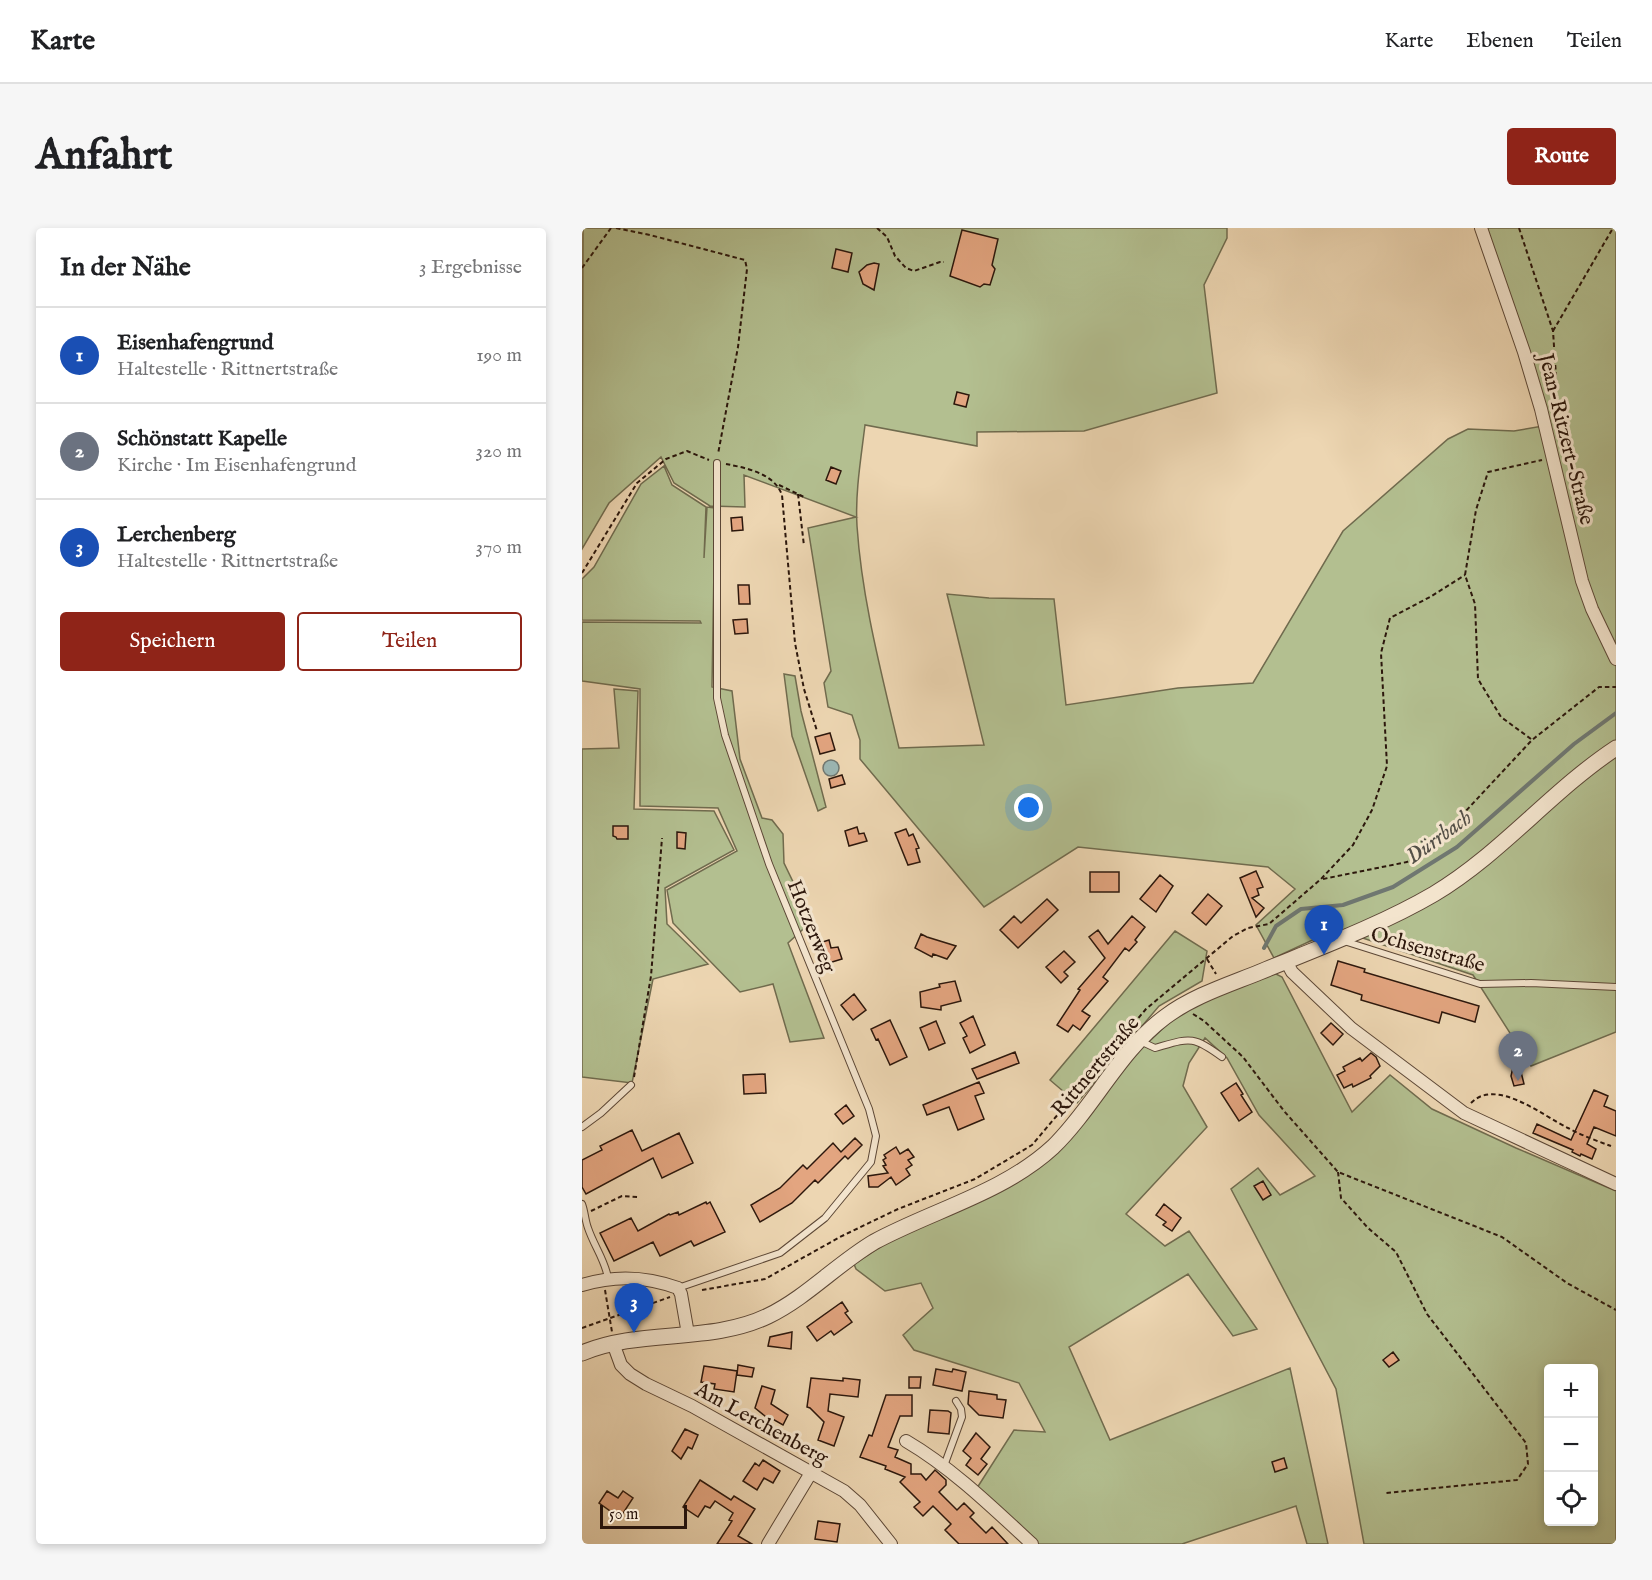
<!DOCTYPE html>
<html lang="de">
<meta charset="utf-8">
<style>
body{margin:0;font-family:"IM FELL English",serif;background:#f6f6f6;color:#202124}
.controls{position:absolute;right:18px;bottom:18px;display:grid;overflow:hidden;border-radius:6px;box-shadow:0 3px 9px #0003}
.controls button{width:54px;height:54px;display:grid;place-items:center;padding:0;border:0;border-bottom:2px solid #e0e0e0;background:#fff;color:#202124;font:30px sans-serif}
.scale{position:absolute;left:18px;bottom:15px;width:87px;box-sizing:border-box;padding-left:6px;border:3px solid #2c170c;border-top:0;font-size:16px;line-height:21px;white-space:nowrap;color:#2c170c;-webkit-text-stroke:4px #f3e4cd;paint-order:stroke}
.you{position:absolute;left:447px;top:580px;width:21px;height:21px;margin:-15px;border:4px solid #fff;border-radius:50%;background:#1a73e8;box-shadow:0 0 0 9px #1a73e833}
.badge{display:grid;place-items:center;width:39px;height:39px;border-radius:50%;background:#8f2418;color:#fff;font-size:20px;font-weight:700}
.pin{position:absolute;translate:-50% -50px;filter:drop-shadow(0 2px 3px #0008)}
.pin::after{content:'';position:absolute;top:32px;width:21px;height:18px;background:inherit;clip-path:polygon(0 0,100% 0,50% 100%)}
.list{margin:0;padding:0;list-style:none}
h2{display:flex;justify-content:space-between;align-items:center;height:78px;margin:0;padding:0 24px;font-size:26px}
h2 small{font-size:20px;font-weight:400;color:#757577}
.list li{display:grid;grid-template-columns:39px 1fr auto;gap:18px;align-items:center;box-sizing:border-box;height:96px;padding:0 24px;border-top:2px solid #e0e0e0}
.list b{display:block;font-size:22px;white-space:nowrap}
.list p{margin:0;font-size:20px;white-space:nowrap;color:#757577}
.list em{font-size:20px;font-style:normal;color:#757577}
.actions{display:flex;gap:12px;padding:18px 24px}
.actions a{flex:1;padding:14px 0;border:2px solid #8f2418;border-radius:6px;text-align:center;font-size:21px;color:#8f2418}
.actions .main{background:#8f2418;color:#fff}
.icon{flex:none;width:33px;height:33px;fill:none;stroke:currentColor;stroke-width:2;stroke-linecap:round;stroke-linejoin:round}
.map{position:relative;flex:none;width:1034px;height:1316px;overflow:hidden;border-radius:6px}
header{display:flex;align-items:center;gap:36px;box-sizing:border-box;height:84px;padding:0 30px;background:#fff;border-bottom:2px solid #e0e0e0}
header strong{font-size:28px}
nav{display:flex;gap:33px;margin-inline-start:auto;font-size:21px}
.intro{display:flex;align-items:center;justify-content:space-between;box-sizing:border-box;height:144px;padding:0 36px}
h1{margin:0;font-size:42px}
.button{padding:15px 27px;border-radius:6px;background:#8f2418;color:#fff;font-size:21px;font-weight:700}
main{display:flex;gap:36px;padding:0 36px}
aside{flex:1;background:#fff;border-radius:6px;box-shadow:0 3px 9px #0003}
.map>svg:first-child{display:block}
.green{fill:#b3bf90;stroke:#706b4e;stroke-width:1.5;fill-rule:evenodd}
.water{fill:#9bb7b4;stroke:#6f7771;stroke-width:1.5}
.lines{fill:none;stroke-linecap:round;stroke-linejoin:round}
.stream{stroke:#6f7771;stroke-width:4}
.building{fill:#e3a580;stroke:#2c170c;stroke-width:1.5}
.service-casing{stroke:#5c4736;stroke-width:8}
.minor-casing{stroke:#5c4736;stroke-width:14}
.tertiary-casing{stroke:#5c4736;stroke-width:17}
.path{stroke:#2c170c;stroke-width:2;stroke-dasharray:4.5 3;stroke-linecap:butt}
.service{stroke:#f3e4cd;stroke-width:6}
.minor{stroke:#f3e4cd;stroke-width:12}
.tertiary{stroke:#f3e4cd;stroke-width:15}
.labels{text-anchor:middle;stroke-width:6;stroke-linejoin:round;paint-order:stroke}
.street-label{font-size:21px;fill:#2c170c;stroke:#f3e4cd}
.water-label{font-size:22px;font-style:italic;fill:#534f47;stroke:#f3e4cd}
</style>
<header>
<strong>Karte</strong>
<nav><a>Karte</a><a>Ebenen</a><a>Teilen</a></nav>
</header>
<div class="intro"><h1>Anfahrt</h1><a class="button">Route</a></div>
<main>
<aside>
<h2>In der Nähe<small>3 Ergebnisse</small></h2>
<ul class="list">
<li><span class="badge" style="background:#1a4fb4">1</span><div><b>Eisenhafengrund</b><p>Haltestelle · Rittnertstraße</p></div><em>190 m</em></li>
<li><span class="badge" style="background:#6b7280">2</span><div><b>Schönstatt Kapelle</b><p>Kirche · Im Eisenhafengrund</p></div><em>320 m</em></li>
<li><span class="badge" style="background:#1a4fb4">3</span><div><b>Lerchenberg</b><p>Haltestelle · Rittnertstraße</p></div><em>370 m</em></li>
</ul>
<div class="actions"><a class="main">Speichern</a><a>Teilen</a></div>
</aside>
<div class="map">
<svg width="1034" height="1316" viewBox="0 0 1034 1316">
<rect width="100%" height="100%" fill="#edd6b2"/>
<filter id="stains"><feTurbulence type="fractalNoise" baseFrequency=".00333" numOctaves="4"/><feColorMatrix values="0 0 0 0 .2 0 0 0 0 .09 0 0 0 0 .02 0 0 0 .5 -.17"/></filter>
<radialGradient id="worn" r=".72"><stop offset=".6" stop-color="#630" stop-opacity="0"/><stop offset="1" stop-color="#630" stop-opacity=".3"/></radialGradient>
<path class="green" d="M1 0H645V10L622 57 635 165 502 203 395 204V218L283 197C279 230 273 265 275 298 280 373 300 447 317 520L402 517 365 366 407 370 472 371 484 477 596 460 671 455 761 303 866 211 886 201 932 203 967 197 904 0H1034V804L949 838 891 747 754 701 692 730 674 697 713 661 686 639 496 619 402 679 278 531V512L270 487 246 479 242 455 249 443 226 300 274 289 162 247 163 279 128 278 92 255 79 229 27 275 0 321Z
M82 238 90 257 124 279 122 330 125 279 133 280 130 459 150 463 158 531 180 590 190 592 201 606 202 635 230 693 206 715 242 810 208 814 191 756 158 764 91 695 85 662 155 623 136 580 58 578V461L0 453V394L119 395 118 393 0 392V351L12 339 59 256Z
M202 446 213 448 219 483 244 579 236 583 210 508Z
M32 461 56 463 52 581 132 583 152 622 83 660 85 696 126 736 71 751 50 855 0 849V521L37 520Z
M593 703 625 723 620 753 577 778 495 875 468 852Z
M688 743 700 749 770 884 808 847 850 881 934 920 1034 963V1316H782L754 1161 649 961 676 940 698 967 733 948 677 887 645 830 623 810 607 835 601 858 625 899 544 986 583 1018 607 1003 675 1101 651 1108 606 1046 487 1119 528 1212 708 1140 746 1316H725L714 1278 600 1316H453L395 1260 432 1202 463 1204 437 1155 332 1122 321 1107 351 1080 339 1055 303 1063 274 1041 272 1036 309 1012 441 948 553 827 595 787ZM966 1140H1011V1294H966Z"/>
<path class="water" d="M241 540a8 8 0 1 1 16 0a8 8 0 1 1-16 0Z"/>
<g class="lines">
<path class="stream" d="M682 720 694 698 719 681 761 677 811 659 875 619 992 516 1034 485"/>
</g>
<path class="building" d="M380 2 416 11 410 37 413 41 408 57 402 56 398 59 368 48Z
M254 21 270 25 266 44 250 40Z
M292 35 297 36 292 62 281 56 277 44 285 37Z
M375 164 387 167 384 179 372 176Z
M249 239 259 243 254 256 244 252Z
M160 289 161 302 150 303 149 290Z
M156 357H167L168 376H157Z
M165 391 166 405 153 406 151 392Z
M248 505 253 522 238 526 233 509Z
M260 547 263 556 249 560 247 551Z
M31 598H46V611H35L34 609 31 608Z
M275 599 277 606 282 605 285 613 267 618 263 603Z
M324 601 327 608 331 606 337 620 334 621 338 634 326 637 313 605Z
M95 604 104 605 103 621 95 620Z
M674 643 681 659 675 661 677 667 670 670 682 680 674 689 658 650Z
M508 644H537V664H508Z
M578 647 591 658 574 684 558 671Z
M626 666 640 678 624 697 610 685Z
M465 671 476 682 436 720 418 702 432 688 439 695Z
M550 688 563 699 553 712 555 714 547 723 543 720 521 749 526 753 500 783 508 788 498 802 491 797 486 804 475 797 498 762 496 761 523 730 507 709 516 702 526 716Z
M339 706 345 709 374 718 365 731 351 726 350 729 333 720Z
M247 712 249 720 256 719 260 731 240 737 234 716Z
M482 723 493 734 482 744 486 748 479 755 464 739Z
M756 733 783 741 782 744 897 778 893 794 860 784 857 795 779 772 780 767 749 757Z
M373 753 379 773 359 778V782L339 779 338 764 358 759 357 756Z
M272 766 284 782 271 792 259 777Z
M391 788 403 817 388 825 381 810 385 808 378 795Z
M308 792 325 829 308 837 296 811 294 812 289 801Z
M354 793 363 815 347 822 338 800Z
M749 795 761 806 751 817 739 805Z
M433 824 437 835 395 851 390 841Z
M789 825 794 829 798 838 788 848 789 850 771 859 770 856 762 860 755 847 763 843 761 839 778 830 780 833Z
M931 839 939 844 942 856 932 858 929 848Z
M183 846 184 865 162 866 161 847Z
M397 854 402 865 393 868 402 891 376 902 367 879 345 887 341 877Z
M654 855 661 866 659 867 670 884 657 893 639 865Z
M1012 862 1026 868 1022 878 1034 883V908L1012 899 1005 916 1014 921 1010 931 999 926 998 928 990 924 991 922 951 905 955 896 989 912Z
M264 877 272 888 261 896 253 886Z
M50 902 60 923 97 905 111 935 80 950 71 930 4 966 0 959V932L20 922 18 918Z
M273 910 280 917 266 931 263 928 236 955 233 952 210 975 178 994 169 977 198 960 221 937 225 941 251 915 259 924Z
M314 919 318 926 326 921 332 929 326 932 330 937 324 941 328 947 314 957 309 949 296 959H287L286 948 306 945 301 938 304 937 301 932 304 930 302 927Z
M681 953 689 967 681 972 672 958Z
M124 974 125 976 128 974 143 1004 112 1018 109 1013 78 1028 71 1014 32 1033 18 1005 49 990 56 1003 87 986 88 987 96 984 97 987Z
M582 976 599 990 590 1003 581 997 584 994 574 987Z
M260 1074 266 1083 263 1085 270 1094 252 1107 249 1103 235 1113 225 1099Z
M210 1104 209 1121 186 1118 188 1109Z
M811 1124 817 1132 807 1139 801 1132Z
M156 1137 172 1140 170 1149 155 1147Z
M122 1138 155 1143 152 1164 132 1161 133 1156 119 1154Z
M354 1141 370 1144 371 1141 384 1144 380 1163 351 1157Z
M327 1149H339L338 1160H327Z
M229 1150 261 1153V1150L278 1152 276 1169 248 1166 246 1183 262 1189 252 1218 236 1212 242 1194 228 1180 225 1179Z
M180 1158 193 1162 189 1176 206 1187 201 1197 189 1190 188 1192 173 1180Z
M387 1163 415 1167V1171L424 1172 421 1190 397 1187 386 1176Z
M304 1167H330V1188H318L306 1219 316 1222 313 1229 329 1236V1246H339L344 1252 353 1242 364 1252V1257L357 1264 375 1282 382 1275 392 1285 388 1289 404 1305 410 1299 426 1316H377L363 1302 369 1296 351 1278 341 1288 332 1279 338 1274 318 1254 323 1249 303 1241 304 1238 278 1229 287 1207 290 1208Z
M348 1182 366 1183 369 1185 367 1206 346 1204Z
M103 1201 116 1207 110 1221 106 1219 99 1231 90 1223Z
M394 1205 408 1219 399 1231 405 1236 396 1247 384 1237 389 1230 381 1223Z
M702 1230 705 1240 693 1244 690 1234Z
M181 1232 198 1243 191 1255 182 1250 175 1262 161 1253 173 1235 177 1238Z
M118 1252 149 1272 152 1268 173 1281 156 1308 170 1316H135L150 1293 147 1292 151 1285 133 1273 128 1280 123 1278 116 1289 101 1279Z
M25 1263 36 1270 41 1263 51 1270 38 1290 17 1275Z
M236 1293 258 1296 255 1314 233 1311Z"/>
<g class="lines">
<defs>
<path id="service" d="M762 713 898 756 949 755 1034 759
M558 813 573 820C608 810 610 807 640 829
M0 899 19 885 49 857
M0 976C3 984 3 992 6 1000 12 1018 23 1032 26 1050
M96 1060 198 1025 243 990 289 934 294 908 287 881 187 636 143 507 135 470V235
M362 1238 380 1189 379 1181 374 1173"/>
<path id="minor" d="M899 0 942 124 959 181 1000 353 1010 381 1034 431
M704 733 710 744 769 800 882 885 1034 956
M0 1057C33 1047 63 1048 96 1060L99 1066 106 1106
M31 1115 39 1137 48 1146 64 1156 110 1178 262 1263 278 1277 309 1316
M324 1213C370 1240 410 1279 450 1316
M186 1316 230 1243"/>
<path id="tertiary" d="M0 1125C59 1100 128 1116 186 1088 225 1069 255 1036 292 1014 351 982 421 965 471 919 512 879 537 823 583 789 611 768 646 757 678 744 734 721 799 697 852 666 919 626 969 563 1034 520"/>
</defs>
<use href="#service" class="service-casing"/>
<use href="#minor" class="minor-casing"/>
<use href="#tertiary" class="tertiary-casing"/>
<path class="path" d="M34 0 68 7 163 32 165 41 156 119 136 226
M295 0 305 9 313 28 324 40 332 43 358 34H362
M937 0 971 103 974 148 967 164
M0 40 29 0
M971 103 1031 0
M144 236C164 240 192 245 200 267L213 415 222 461 235 503
M197 257 224 270
M216 266 222 318
M0 345 55 255 84 231 105 223 127 232
M949 511 919 489 896 451 893 376 883 347 894 282 906 244 960 232
M741 651 825 634 853 616 950 512 1017 459H1034
M625 731 634 746
M611 786 622 793 661 829 702 883 756 944 920 1009 985 1055 1034 1082
M542 807 564 781 651 708 666 700 687 696 739 651 771 617 790 582 805 538 799 425 808 390 848 369 883 347
M52 849 69 748 80 610
M889 875C914 849 961 888 986 900 999 907 1015 913 1029 918
M756 944 759 970 786 1000 814 1024 845 1086 944 1215 946 1236 935 1252 804 1265
M9 983 40 968 56 969
M23 1062 30 1104
M120 1062 183 1051 258 1009 316 981 393 951 450 917 522 832
M0 1100 88 1069"/>
<use href="#service" class="service"/>
<use href="#minor" class="minor"/>
<use href="#tertiary" class="tertiary"/>
</g>
<g class="labels">
<g class="street-label">
<text transform="translate(985 211) rotate(76)" y="7">Jean-Ritzert-Straße</text>
<text transform="translate(230 698) rotate(68)" y="7">Hotzerweg</text>
<text transform="translate(846 721) rotate(16)" y="7">Ochsenstraße</text>
<text transform="translate(513 838) rotate(-50)" y="7">Rittnertstraße</text>
<text transform="translate(180 1195) rotate(29)" y="7">Am Lerchenberg</text>
</g>
<g class="water-label">
<text transform="translate(856 608) rotate(-36)" y="8">Dürrbach</text>
</g>
</g>
<rect width="100%" height="100%" filter="url(#stains)"/>
<rect width="100%" height="100%" fill="url(#worn)"/>
</svg>
<div class="controls">
<button>+</button>
<button>−</button>
<button><svg class="icon" aria-label="locate" viewBox="0 0 24 24"><circle cx="12" cy="12" r="6"/><path d="M12 2v4M12 18v4M2 12h4M18 12h4"/></svg></button>
</div>
<div class="scale">50 m</div>
<div class="you"></div>
<div class="pin badge" style="left:742px;top:727px;background:#1a4fb4">1</div>
<div class="pin badge" style="left:936px;top:853px;background:#6b7280">2</div>
<div class="pin badge" style="left:52px;top:1105px;background:#1a4fb4">3</div>
</div>
</main>
